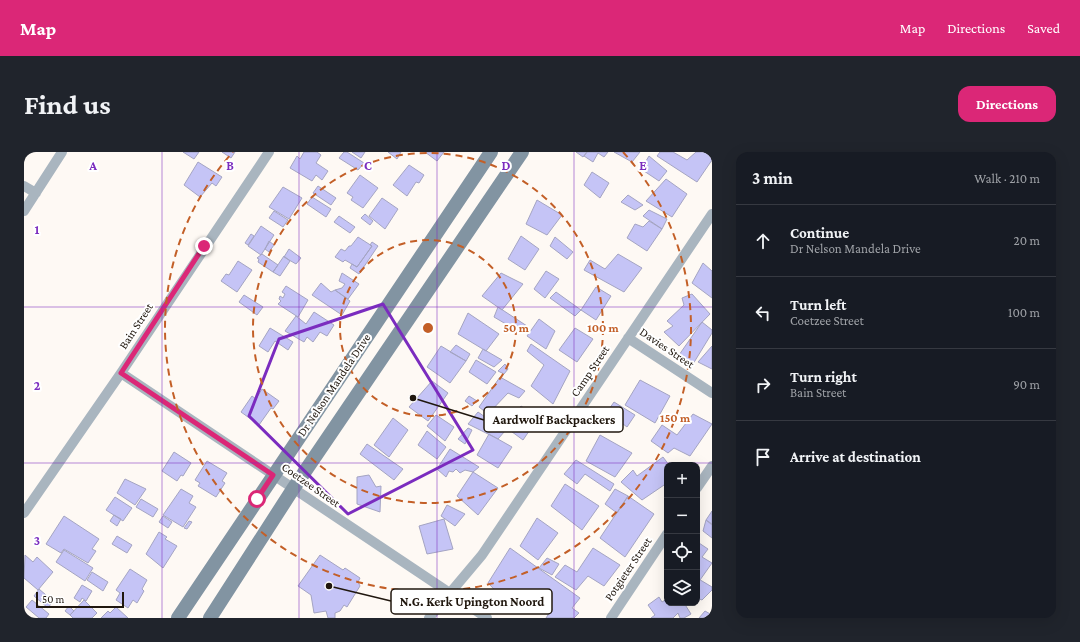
<!DOCTYPE html>
<meta charset="utf-8">
<style>
body{margin:0;font-family:"Crimson Pro",serif;background:#20242c;color:#f1f3f6}
.controls{position:absolute;right:12px;bottom:12px;display:grid;overflow:hidden;border-radius:8px;box-shadow:0 4px 16px #0002}
.controls button{width:36px;height:36px;display:grid;place-items:center;padding:0;border:0;border-bottom:1px solid #363941;background:#171b24;color:#f1f3f6;font:20px sans-serif}
.scale{position:absolute;left:12px;bottom:10px;width:88px;box-sizing:border-box;padding-left:4px;border:2px solid #20170e;border-top:0;font-size:11px;line-height:14px;white-space:nowrap;color:#20170e;-webkit-text-stroke:3px #fff;paint-order:stroke}
.stop{position:absolute;width:12px;height:12px;margin:-9px;border:3px solid #db2777;border-radius:50%;background:#fff}
.stop.end{background:#db2777;border-color:#fff;box-shadow:0 1px 4px #0008}
.list{margin:0;padding:0;list-style:none}
h2{display:flex;justify-content:space-between;align-items:center;height:52px;margin:0;padding:0 16px;font-size:17px}
h2 small{font-size:13px;font-weight:400;color:#9ea1a6}
.list li{display:grid;grid-template-columns:26px 1fr auto;gap:12px;align-items:center;box-sizing:border-box;height:72px;padding:0 16px;border-top:1px solid #363941}
.list b{display:block;font-size:15px;white-space:nowrap}
.list p{margin:0;font-size:13px;white-space:nowrap;color:#9ea1a6}
.list em{font-size:13px;font-style:normal;color:#9ea1a6}
.icon{flex:none;width:22px;height:22px;fill:none;stroke:currentColor;stroke-width:2;stroke-linecap:round;stroke-linejoin:round}
.map{position:relative;flex:none;width:688px;height:466px;overflow:hidden;border-radius:12px}
header{display:flex;align-items:center;gap:24px;box-sizing:border-box;height:56px;padding:0 20px;background:#db2777;color:#fff}
header strong{font-size:19px}
nav{display:flex;gap:22px;margin-inline-start:auto;font-size:14px}
.intro{display:flex;align-items:center;justify-content:space-between;box-sizing:border-box;height:96px;padding:0 24px}
h1{margin:0;font-size:28px}
.button{padding:10px 18px;border-radius:12px;background:#db2777;color:#fff;font-size:14px;font-weight:700}
main{display:flex;gap:24px;padding:0 24px}
aside{flex:1;background:#171b24;border-radius:12px;box-shadow:0 4px 16px #0002}
.map>svg:first-child{display:block}
.building{fill:#c5c4f6;stroke:#a4a4c2}
.lines{fill:none;stroke-linecap:round;stroke-linejoin:round}
.street{stroke:#a9b5bf;stroke-width:10}
.secondary{stroke:#8294a2;stroke-width:14}
.route{stroke:#db2777;stroke-width:5}
.marked{fill:none;stroke:#7b2cbf;stroke-width:3;stroke-linejoin:round}
.grid{fill:none;stroke:#7b2cbf;stroke-width:1;stroke-opacity:0.55}
.ring{fill:none;stroke:#c35f27;stroke-width:2;stroke-dasharray:7 5}
.labels{text-anchor:middle;stroke-width:4;stroke-linejoin:round;paint-order:stroke}
.street-label{font-size:12px;fill:#20170e;stroke:#fff}
.grid-label{font-size:13px;text-anchor:middle;font-weight:bold;fill:#7b2cbf;stroke:#fff;stroke-width:4;stroke-linejoin:round;paint-order:stroke}
.centre{fill:#c35f27;stroke:#fff;stroke-width:2}
.ring-label{font-size:12px;text-anchor:middle;font-weight:bold;fill:#c35f27;stroke:#fff;stroke-width:4;stroke-linejoin:round;paint-order:stroke}
.leader{fill:none;stroke:#20170e;stroke-width:1.5}
.callout-dot{fill:#20170e;stroke:#fff;stroke-width:1.5}
.callout{fill:#fff;stroke:#20170e;stroke-width:1.5}
.callout-label{font-size:13px;text-anchor:middle;font-weight:bold;fill:#20170e}
</style>
<header>
<strong>Map</strong>
<nav><a>Map</a><a>Directions</a><a>Saved</a></nav>
</header>
<div class="intro"><h1>Find us</h1><a class="button">Directions</a></div>
<main>
<div class="map">
<svg width="688" height="466" viewBox="0 0 688 466">
<rect width="100%" height="100%" fill="#fef9f4"/>
<path class="building" d="M159 0H175L170 7Z
M198 0H211L207 6Z
M280 0H293L297 3 292 11 304 19 298 28 292 23 288 29 266 16 273 4 276 7Z
M320 0H323L340 11 334 18 315 6Z
M328 0H341L337 6Z
M364 0H377L373 7Z
M401 0H420L413 9Z
M552 0H563L559 5Z
M563 0H584L580 5 574 1 569 10 560 4Z
M590 0H616L608 10Z
M636 0H649L663 8 672 0H687L688 8 673 30 633 4Z
M625 4 643 19 635 29 617 17Z
M174 10 198 25 192 34 188 31 176 45 160 33Z
M385 13 400 23 395 31 392 30 383 44 369 33Z
M568 20 585 31 576 46 560 33Z
M336 23 354 36 339 56 327 48 329 45 323 41Z
M642 27 663 42 648 65 622 49Z
M294 34 312 46 307 53 289 41Z
M259 35 278 46 265 67 245 55Z
M604 43 619 53 611 58 597 50Z
M288 45 307 57 302 65 283 52Z
M358 46 374 57 361 77 345 64Z
M513 48 538 63 523 83 502 72Z
M625 58 643 67 638 77 619 64Z
M250 59 264 68 259 75 245 66Z
M341 62 349 69 346 73 337 66Z
M315 64 331 75 326 81 310 70Z
M625 69 638 77 623 99 603 86 611 72 619 75Z
M237 74 250 83 237 103 224 94Z
M227 82 230 84 224 93 221 91Z
M497 84 515 97 501 118 484 107Z
M334 85 348 94 333 115 321 108 319 110 311 105 317 97 321 99 325 94H327Z
M531 85 549 100 543 107 526 94Z
M245 89 250 93 245 100 241 97Z
M348 90 354 94 335 122 326 116 328 112 333 115 348 94 346 93Z
M265 97 277 106 272 112 260 105Z
M238 102 254 113 249 120 234 110 235 107 233 106Z
M594 102 618 116 600 140 560 118 566 108 581 117Z
M260 104 266 109 256 124 249 120Z
M214 109 228 118 213 140 197 129 202 122 205 123Z
M679 111 688 119V146L668 131Z
M522 119 535 127 521 146 510 137Z
M318 121 335 132 324 147 311 138 318 136 321 132 315 129Z
M477 121 499 132 478 158 458 144Z
M297 131 307 140 311 138 326 149 318 163 288 143Z
M262 134 284 148 274 165 254 152 257 149 255 147 256 144 259 146 261 142 258 140Z
M572 135 587 144 572 168 557 158Z
M532 140 557 158 551 164 526 146Z
M668 142 686 162 655 194 640 180 649 174 643 169 660 153 658 146Z
M220 143 239 155 233 163 215 150Z
M474 155 503 174 497 181 470 165Z
M290 160 310 173 303 184 296 180 289 190 283 185 280 190 261 179 272 164 282 172Z
M444 161 475 182 462 199 434 182Z
M515 167 531 179 522 197 503 184Z
M678 170 688 178V181L669 212 655 203Z
M246 176 269 190 264 198 251 189 244 200 235 194Z
M551 176 569 187 553 210 535 198Z
M507 192 546 219 529 252 507 234 520 213 503 199Z
M432 193 446 202 442 209 426 200Z
M417 194 442 209 426 231 403 215Z
M688 194V217L674 210Z
M459 197 478 208 470 215 454 206Z
M452 208 472 220 463 232 445 220Z
M481 212 484 217 480 222 474 219Z
M476 225 501 239 495 246 484 241 464 262 455 255Z
M616 228 646 244 631 271 601 253Z
M408 229 424 241 404 269 385 255Z
M238 237 255 249 249 257 247 256 235 273 217 260 228 244 232 247Z
M445 244 453 249 448 254 441 249Z
M590 250 611 263 603 275 583 260Z
M497 254 514 266 499 288 476 271 485 258 490 262Z
M454 260 481 279 474 287 444 272Z
M669 262 688 272 666 304 650 296 644 301 627 289 638 273 653 283Z
M412 263 430 275 421 289 403 274Z
M369 266 384 278 365 305 350 293Z
M444 276 448 278 441 292 434 287Z
M403 279 422 295 413 307 394 293Z
M465 282 488 295 474 316 453 303Z
M576 283 608 301 591 325 562 309Z
M343 292 379 317 370 328 336 302Z
M426 297 455 315 449 320 441 318 436 321 432 317 429 320 425 319 422 325 413 317Z
M150 300 167 311 159 324 157 323 153 329 138 319Z
M639 305 645 313H643V331L618 348 597 330 609 318 613 324Z
M552 308 590 332 586 339 561 322 553 332 540 322Z
M183 309 203 321 198 329 201 331 192 345 174 334 176 331 171 328Z
M449 320 474 336 454 363 433 344Z
M345 323 352 335 357 334 356 360 333 352V325Z
M101 327 122 337 111 353 93 341Z
M541 332 575 354 558 378 527 354Z
M157 337 169 344 165 351 172 355 159 375 139 363Z
M591 337 604 344 593 361 581 352Z
M604 344 630 362 601 405 576 386Z
M91 345 108 356 99 369 82 358Z
M117 347 134 357 129 365 112 355Z
M423 353 441 362 431 374 417 364Z
M688 359V372L682 368Z
M90 363 97 367 93 374 86 369Z
M40 364 75 387 68 397 72 399 64 411 40 397 37 401 22 392Z
M139 364 148 370 144 376 135 370Z
M513 366 534 381 514 408 496 394Z
M420 367 429 397 403 402 395 374Z
M682 368 688 373V386L679 379Z
M165 369 168 370 163 377 160 376Z
M135 380 143 385 141 387 153 394 139 416 122 402Z
M93 384 108 393 103 401 88 392Z
M675 391 684 397 678 405 688 411 676 428 673 426V393Z
M486 396 556 446 548 456 555 461 550 466H522L528 457 516 444 507 451 500 450 489 457 464 431Z
M569 396 596 413 580 434 564 424 552 438 531 425 541 413 553 420Z
M40 398 69 416 61 429 32 410Z
M1 403 9 410 13 405 29 420 14 438 0 426Z
M296 403 319 418 321 416 336 426 334 430 336 434 323 455 320 453 316 459 311 461V466H304L302 459 290 461 287 443 274 434Z
M523 406 535 412 528 423 515 416Z
M106 417 123 428 118 437 120 439 113 451 109 448 104 456 92 448 96 441 92 438Z
M68 420 84 430 79 439 63 428Z
M673 426 688 435V438L678 448 673 446Z
M58 433 68 439 62 449 58 446 56 450 50 446Z
M15 437 29 449 24 456 10 444Z
M635 445 638 450 643 447V451H660L667 462 660 466H656L654 461 649 466H627L631 463 624 453Z
M8 448 25 462 22 466H15L2 455Z
M60 448 73 461 68 466H49L46 463Z
M45 454 50 459 46 463 41 459Z
M92 455 104 466H77L84 459 86 461Z
M681 459 688 463V466H675Z"/>
<g class="lines">
<path class="street" d="M0 34 12 41
M0 59 38 0
M604 186 688 241
M97 221 463 466
M673 336 688 314
M0 361 97 221 245 0
M405 466 458 403 688 62
M587 466 643 382"/>
<path class="secondary" d="M154 466 467 0
M186 466 269 337 498 0"/>
</g>
<g class="lines">
<path class="route" d="M180 94 97 221 249 323 233 347"/>
</g>
<path class="marked" d="M359 152 449 298 324 362 225 264 255 187Z"/>
<path class="grid" d="M138 0V466M275 0V466M413 0V466M550 0V466M0 155H688M0 311H688"/>
<g class="ring">
<circle cx="404" cy="176" r="88"/>
<circle cx="404" cy="176" r="175"/>
<path d="M599 0A263 263 0 1 1 209 0"/>
</g>
<g class="labels">
<g class="street-label">
<text transform="translate(112 174) rotate(-57)" y="4">Bain Street</text>
<text transform="translate(643 196) rotate(34)" y="4">Davies Street</text>
<text transform="translate(566 219) rotate(-56)" y="4">Camp Street</text>
<text transform="translate(310 233) rotate(-56)" y="4">Dr Nelson Mandela Drive</text>
<text transform="translate(287 333) rotate(35)" y="4">Coetzee Street</text>
<text transform="translate(604 417) rotate(-56)" y="4">Potgieter Street</text>
</g>
</g>
<g class="grid-label">
<text x="69" y="18">A</text>
<text x="206" y="18">B</text>
<text x="344" y="18">C</text>
<text x="482" y="18">D</text>
<text x="619" y="18">E</text>
<text x="13" y="82">1</text>
<text x="13" y="238">2</text>
<text x="13" y="393">3</text>
</g>
<circle cx="404" cy="176" r="6" class="centre"/>
<g class="ring-label">
<text x="492" y="180">50 m</text>
<text x="579" y="180">100 m</text>
<text x="651" y="270">150 m</text>
</g>
<path class="leader" d="M389 246L460 268M305 434L367 449"/>
<g class="callout-dot">
<circle cx="389" cy="246" r="4"/>
<circle cx="305" cy="434" r="4"/>
</g>
<g class="callout">
<rect x="460" y="255" width="139" height="25" rx="4"/>
<rect x="367" y="437" width="161" height="25" rx="4"/>
</g>
<g class="callout-label">
<text x="530" y="272">Aardwolf Backpackers</text>
<text x="448" y="454">N.G. Kerk Upington Noord</text>
</g>
</svg>
<div class="controls">
<button>+</button>
<button>−</button>
<button><svg class="icon" aria-label="locate" viewBox="0 0 24 24"><circle cx="12" cy="12" r="6"/><path d="M12 2v4M12 18v4M2 12h4M18 12h4"/></svg></button>
<button><svg class="icon" aria-label="layers" viewBox="0 0 24 24"><path d="M12 4l9 5-9 5-9-5zM3 14l9 5 9-5"/></svg></button>
</div>
<div class="scale">50 m</div>
<div class="stop" style="left:233px;top:347px"></div>
<div class="stop end" style="left:180px;top:94px"></div>
</div>
<aside>
<h2>3 min<small>Walk · 210 m</small></h2>
<ul class="list">
<li><svg class="icon" aria-label="ahead" viewBox="0 0 24 24"><path d="M12 20V5M6 11l6-6 6 6"/></svg><div><b>Continue</b><p>Dr Nelson Mandela Drive</p></div><em>20 m</em></li>
<li><svg class="icon" aria-label="left" viewBox="0 0 24 24"><path d="M17 20v-9H6M10 6l-5 5 5 5"/></svg><div><b>Turn left</b><p>Coetzee Street</p></div><em>100 m</em></li>
<li><svg class="icon" aria-label="right" viewBox="0 0 24 24"><path d="M7 20v-9h11M14 6l5 5-5 5"/></svg><div><b>Turn right</b><p>Bain Street</p></div><em>90 m</em></li>
<li><svg class="icon" aria-label="arrive" viewBox="0 0 24 24"><path d="M6 21V4h12l-3 4 3 4H6"/></svg><div><b>Arrive at destination</b></div></li>
</ul>
</aside>
</main>
